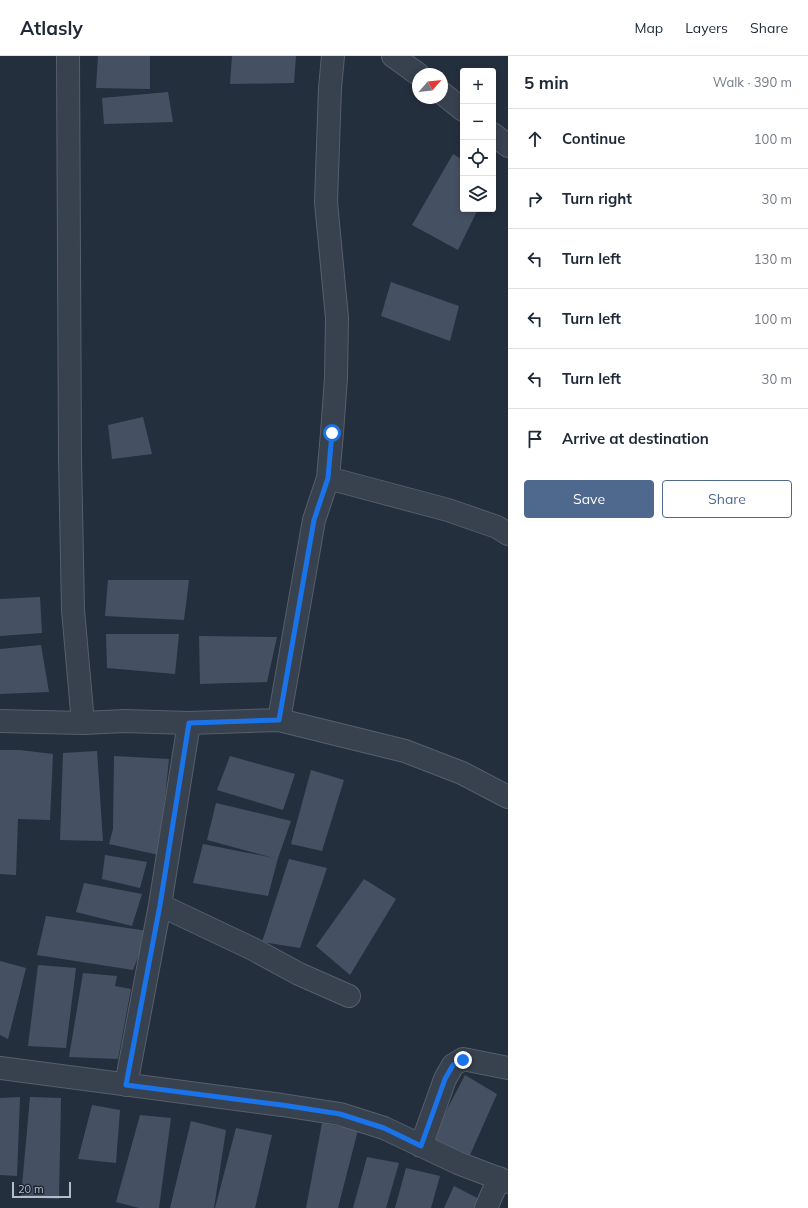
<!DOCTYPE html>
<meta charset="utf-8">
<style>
body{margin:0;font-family:Mulish,sans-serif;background:#f6f6f7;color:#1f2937}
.controls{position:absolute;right:12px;top:12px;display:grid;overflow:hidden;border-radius:4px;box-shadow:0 2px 6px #0003}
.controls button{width:36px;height:36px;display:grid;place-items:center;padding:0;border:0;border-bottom:1px solid #e0e1e3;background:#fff;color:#1f2937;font:20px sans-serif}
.compass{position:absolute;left:412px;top:12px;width:36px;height:36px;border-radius:50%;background:#fff;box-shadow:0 2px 6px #0003;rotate:63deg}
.scale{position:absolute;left:12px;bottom:10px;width:59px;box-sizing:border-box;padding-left:4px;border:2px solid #b4bcc9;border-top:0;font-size:11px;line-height:14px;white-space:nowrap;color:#b4bcc9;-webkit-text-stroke:3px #1d2633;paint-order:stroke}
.stop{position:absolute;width:12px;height:12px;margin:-9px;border:3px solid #1a73e8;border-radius:50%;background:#fff}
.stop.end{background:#1a73e8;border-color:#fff;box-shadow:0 1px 4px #0008}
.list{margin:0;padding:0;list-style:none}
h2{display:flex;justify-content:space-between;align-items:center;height:52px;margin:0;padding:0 16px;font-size:17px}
h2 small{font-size:13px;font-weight:400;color:#747a83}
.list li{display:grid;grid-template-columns:26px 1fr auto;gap:12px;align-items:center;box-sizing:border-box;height:60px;padding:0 16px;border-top:1px solid #e0e1e3}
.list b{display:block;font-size:15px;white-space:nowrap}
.list em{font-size:13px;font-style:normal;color:#747a83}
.actions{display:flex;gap:8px;padding:12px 16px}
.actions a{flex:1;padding:9px 0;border:1px solid #4f688e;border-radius:4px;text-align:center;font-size:14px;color:#4f688e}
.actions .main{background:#4f688e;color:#fff}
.icon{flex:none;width:22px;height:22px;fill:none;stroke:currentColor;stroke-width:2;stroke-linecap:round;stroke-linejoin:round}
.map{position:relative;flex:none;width:508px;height:1152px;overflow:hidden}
header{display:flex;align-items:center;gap:24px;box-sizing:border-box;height:56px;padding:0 20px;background:#fff;border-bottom:1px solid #e0e1e3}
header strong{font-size:19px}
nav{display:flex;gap:22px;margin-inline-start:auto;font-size:14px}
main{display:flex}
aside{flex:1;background:#fff}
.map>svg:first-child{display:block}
.building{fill:#455162}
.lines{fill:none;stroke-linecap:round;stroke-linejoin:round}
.minor-casing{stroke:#565f6c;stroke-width:24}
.minor{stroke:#38414e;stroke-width:22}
.route{stroke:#1a73e8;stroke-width:5}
</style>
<header>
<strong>Atlasly</strong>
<nav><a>Map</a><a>Layers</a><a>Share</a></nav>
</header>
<main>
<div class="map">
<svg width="508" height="1152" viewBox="0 0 508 1152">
<rect width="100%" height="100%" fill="#242f3e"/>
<path class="building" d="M98 0H150V33L96 32Z
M232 0H296L294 27 230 28Z
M168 36 173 66 104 68 102 42Z
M453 98 463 104V153H478L458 194 412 169Z
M391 226 459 250 450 285 381 260Z
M143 361 152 398 112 403 108 369Z
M108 524H189L184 564 105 560Z
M40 541 42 577 0 580V543Z
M106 578H179L175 618 107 612Z
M199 580 277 581 267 626 200 628Z
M41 589 49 636 0 638V593Z
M0 694H20L53 698 50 764 18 763 16 819 0 818Z
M97 695 103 785 60 784 63 697Z
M114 700 169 703 159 799 109 788 113 773Z
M230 700 295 718 283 754 217 734Z
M311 714 344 724 322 795 291 788Z
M216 747 291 765 278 802 268 840 193 827 203 788 274 802 207 784Z
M105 799 147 806 140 832 102 823Z
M289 803 327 812 300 892 262 886Z
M364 823 396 843 350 919 316 890Z
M84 827 142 838 132 870 76 856Z
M46 860 148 875 133 914 37 899Z
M0 905 26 912 8 983 0 979Z
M38 909 76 912 66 992 28 990Z
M83 917 117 920 115 930 131 933 118 1003 69 1001Z
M465 1019 497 1038 470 1099 431 1084Z
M20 1041 17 1120 0 1119V1042Z
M30 1041 61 1042 59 1143 21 1141Z
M92 1049 120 1054 116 1107 78 1103Z
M140 1059 171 1062 159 1152H139L116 1146Z
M191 1065 226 1074 214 1152H170Z
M322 1067 358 1074 338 1152H306Z
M236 1072 272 1079 255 1152H215Z
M367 1101 399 1107 386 1152H353Z
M406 1112 440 1120 431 1152H395Z
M454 1130 483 1145 480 1152H444Z"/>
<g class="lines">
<defs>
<path id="minor" d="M68 0 70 402 73 554 83 667
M393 0 418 18
M442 37 463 54
M493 78 508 90
M328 422 448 454 497 471 508 478
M279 664 314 464 328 422 332 377 336 322 337 262 326 146 330 32 333 0
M0 665 83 667 125 665 189 667 279 664 405 695 462 717 508 741
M160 849 253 893 299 918 349 940
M0 1012 282 1049 340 1058 384 1072 458 1107 508 1126
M126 1029 160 849 189 667
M421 1090 445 1023 453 1009 463 1003 508 1012
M486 1152 499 1122"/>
</defs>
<use href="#minor" class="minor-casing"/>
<use href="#minor" class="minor"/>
</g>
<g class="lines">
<path class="route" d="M332 377 328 422 314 464 279 664 189 667 160 849 126 1029 282 1049 340 1058 384 1072 421 1090 445 1023 453 1009 463 1004"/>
</g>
</svg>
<div class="controls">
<button>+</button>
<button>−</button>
<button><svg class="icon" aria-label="locate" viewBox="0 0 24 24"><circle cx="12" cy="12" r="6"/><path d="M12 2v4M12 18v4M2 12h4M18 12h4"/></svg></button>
<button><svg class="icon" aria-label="layers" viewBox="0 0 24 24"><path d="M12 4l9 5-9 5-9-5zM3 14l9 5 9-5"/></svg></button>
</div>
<svg class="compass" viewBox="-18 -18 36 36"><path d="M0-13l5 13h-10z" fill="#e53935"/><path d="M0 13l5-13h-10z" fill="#747a83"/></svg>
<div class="scale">20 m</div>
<div class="stop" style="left:332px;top:377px"></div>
<div class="stop end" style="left:463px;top:1004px"></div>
</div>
<aside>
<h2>5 min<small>Walk · 390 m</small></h2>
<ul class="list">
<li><svg class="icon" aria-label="ahead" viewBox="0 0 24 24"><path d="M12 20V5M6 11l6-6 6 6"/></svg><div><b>Continue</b></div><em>100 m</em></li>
<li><svg class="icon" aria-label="right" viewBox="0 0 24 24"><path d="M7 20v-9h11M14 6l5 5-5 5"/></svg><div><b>Turn right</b></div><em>30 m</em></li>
<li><svg class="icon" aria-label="left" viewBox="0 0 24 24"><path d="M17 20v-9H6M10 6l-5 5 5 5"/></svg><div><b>Turn left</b></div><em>130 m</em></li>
<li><svg class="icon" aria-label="left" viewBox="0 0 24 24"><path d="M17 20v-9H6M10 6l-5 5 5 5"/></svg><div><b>Turn left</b></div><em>100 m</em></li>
<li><svg class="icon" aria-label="left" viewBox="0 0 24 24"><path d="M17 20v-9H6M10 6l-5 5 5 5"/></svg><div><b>Turn left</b></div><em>30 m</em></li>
<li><svg class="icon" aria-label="arrive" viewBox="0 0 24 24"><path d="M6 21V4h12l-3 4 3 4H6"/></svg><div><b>Arrive at destination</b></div></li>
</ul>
<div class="actions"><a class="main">Save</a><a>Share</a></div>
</aside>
</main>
